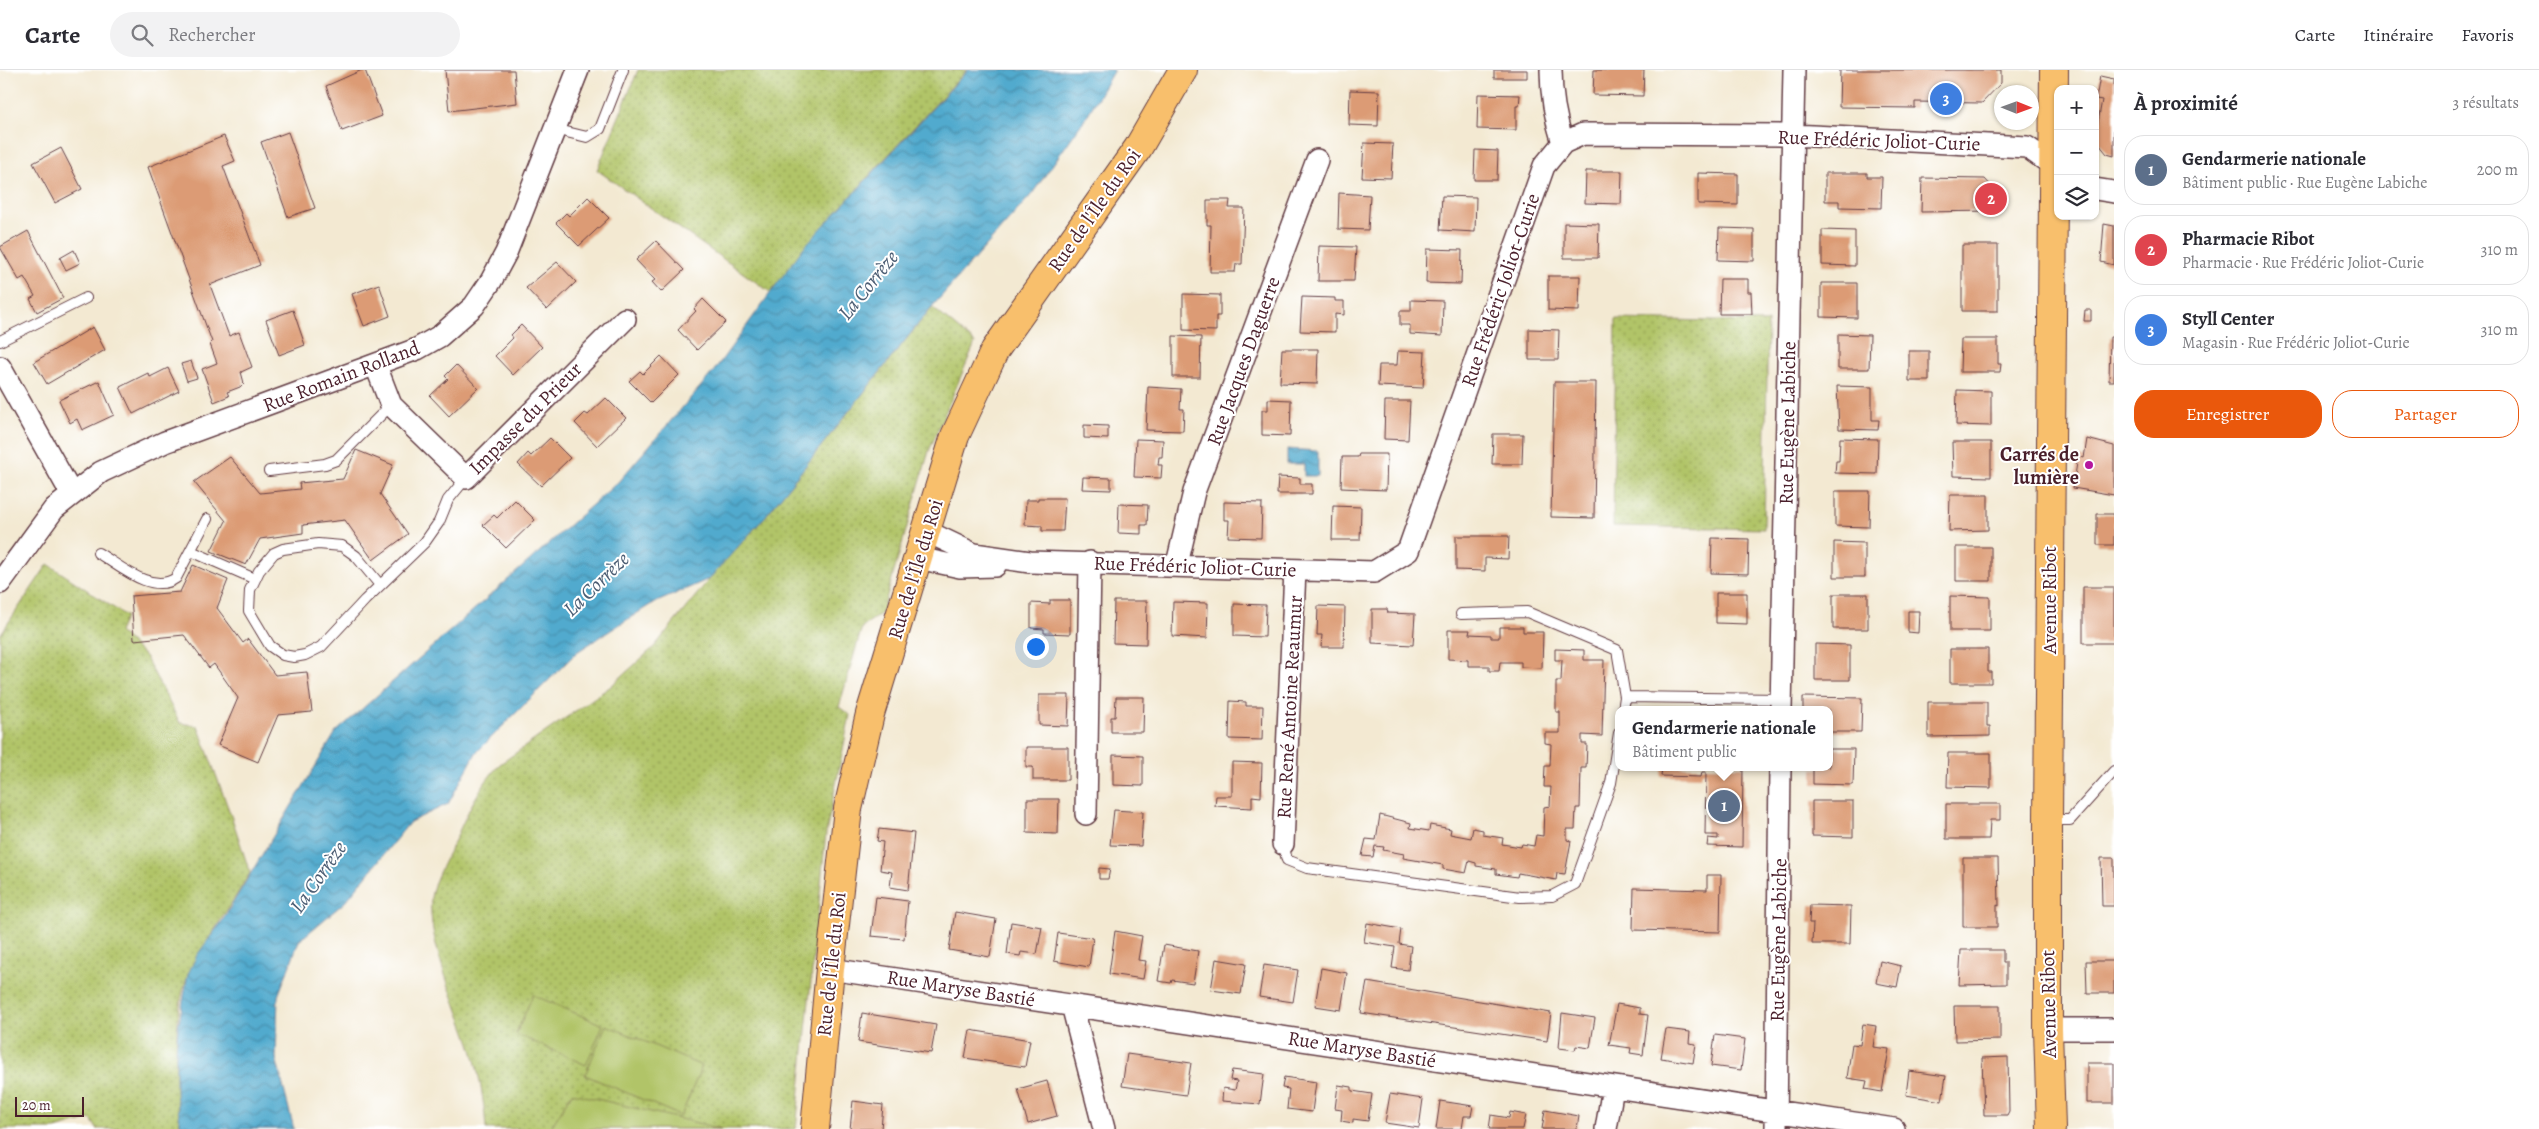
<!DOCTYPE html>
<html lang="fr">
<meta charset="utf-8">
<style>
body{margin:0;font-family:Alegreya,serif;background:#f2f2f3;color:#2b2b33}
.controls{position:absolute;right:15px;top:15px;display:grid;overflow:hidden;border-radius:10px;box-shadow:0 1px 4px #0004}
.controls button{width:45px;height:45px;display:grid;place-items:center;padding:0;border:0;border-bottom:1px solid #e1e1e2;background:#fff;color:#2b2b33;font:25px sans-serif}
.compass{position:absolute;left:1994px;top:15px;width:45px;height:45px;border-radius:50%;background:#fff;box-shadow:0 1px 4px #0004;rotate:91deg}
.scale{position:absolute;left:15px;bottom:12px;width:69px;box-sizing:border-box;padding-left:5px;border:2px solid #4a1f2b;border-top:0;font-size:14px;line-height:18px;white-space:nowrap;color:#4a1f2b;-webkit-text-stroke:4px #fff;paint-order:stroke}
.you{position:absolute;left:1035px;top:576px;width:18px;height:18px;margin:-12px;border:4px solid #fff;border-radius:50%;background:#1a73e8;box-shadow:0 0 0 8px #1a73e833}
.badge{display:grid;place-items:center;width:32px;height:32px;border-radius:50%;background:#ea580c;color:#fff;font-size:16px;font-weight:700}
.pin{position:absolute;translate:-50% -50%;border:2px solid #fff;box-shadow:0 1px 5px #0006}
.popup{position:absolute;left:1615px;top:636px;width:218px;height:65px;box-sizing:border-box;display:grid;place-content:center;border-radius:10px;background:#fff;filter:drop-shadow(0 1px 4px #0005);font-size:16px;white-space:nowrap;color:#7c7c81}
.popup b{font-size:19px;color:#2b2b33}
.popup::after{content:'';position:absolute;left:50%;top:100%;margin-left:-10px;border:10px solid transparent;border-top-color:#fff}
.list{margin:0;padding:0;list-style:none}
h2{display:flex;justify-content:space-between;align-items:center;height:65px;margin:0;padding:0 20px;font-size:21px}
h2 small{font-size:16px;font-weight:400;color:#7c7c81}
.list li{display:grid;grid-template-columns:32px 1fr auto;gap:15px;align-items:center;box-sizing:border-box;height:70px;margin:0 10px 10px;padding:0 10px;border:1px solid #e1e1e2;border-radius:20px}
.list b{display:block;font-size:19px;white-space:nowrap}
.list p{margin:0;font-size:16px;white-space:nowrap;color:#7c7c81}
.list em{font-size:16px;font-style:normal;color:#7c7c81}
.actions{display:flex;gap:10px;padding:15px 20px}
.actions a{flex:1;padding:11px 0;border:1px solid #ea580c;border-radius:20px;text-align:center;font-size:18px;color:#ea580c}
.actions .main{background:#ea580c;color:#fff}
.icon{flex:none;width:28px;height:28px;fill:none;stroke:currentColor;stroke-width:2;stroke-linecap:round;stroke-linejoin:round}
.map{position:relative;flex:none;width:2114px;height:1059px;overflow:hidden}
header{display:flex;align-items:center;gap:30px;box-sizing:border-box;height:70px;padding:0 25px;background:#fff;border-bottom:1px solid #e1e1e2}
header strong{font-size:24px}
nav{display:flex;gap:28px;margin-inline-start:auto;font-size:18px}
.search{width:350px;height:45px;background:#f2f2f3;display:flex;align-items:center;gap:12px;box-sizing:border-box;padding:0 18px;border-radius:28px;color:#7c7c81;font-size:19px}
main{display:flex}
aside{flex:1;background:#fff}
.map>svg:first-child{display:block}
.grass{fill:url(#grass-dots);stroke:#7e7249}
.pitch{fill:#b1c467;stroke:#7e7249}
.water{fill:url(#water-waves);stroke:#4e647c}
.building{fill:#dc9b75}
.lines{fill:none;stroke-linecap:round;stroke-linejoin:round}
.service-casing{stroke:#633d44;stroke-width:12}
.minor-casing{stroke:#633d44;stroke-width:24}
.primary-casing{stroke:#633d44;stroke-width:30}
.service{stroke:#fff;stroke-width:10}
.minor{stroke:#fff;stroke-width:21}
.primary{stroke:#f8bf6c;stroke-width:28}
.poi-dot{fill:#b5179e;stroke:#fff;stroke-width:2}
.labels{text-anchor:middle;stroke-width:4;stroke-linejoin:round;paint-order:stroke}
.street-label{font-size:20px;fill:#4a1f2b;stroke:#fff}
.poi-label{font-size:20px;font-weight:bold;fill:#4a1f2b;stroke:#fff;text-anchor:end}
.water-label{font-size:21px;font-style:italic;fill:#4d5e74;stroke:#fff}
</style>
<header>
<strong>Carte</strong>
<div class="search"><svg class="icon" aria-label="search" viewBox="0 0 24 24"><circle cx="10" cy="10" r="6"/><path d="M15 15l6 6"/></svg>Rechercher</div>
<nav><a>Carte</a><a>Itinéraire</a><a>Favoris</a></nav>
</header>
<main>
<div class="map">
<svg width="2114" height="1059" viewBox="0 0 2114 1059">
<defs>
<pattern id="grass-dots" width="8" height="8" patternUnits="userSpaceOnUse" patternTransform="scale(1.25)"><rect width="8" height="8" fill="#b1c467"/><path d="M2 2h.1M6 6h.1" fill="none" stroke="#929f55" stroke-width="1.8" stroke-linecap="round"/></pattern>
<pattern id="water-waves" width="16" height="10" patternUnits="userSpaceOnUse" patternTransform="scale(1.25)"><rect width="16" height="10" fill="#51aace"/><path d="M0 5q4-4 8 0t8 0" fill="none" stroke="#458aa7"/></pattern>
</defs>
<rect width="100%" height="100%" fill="#fff"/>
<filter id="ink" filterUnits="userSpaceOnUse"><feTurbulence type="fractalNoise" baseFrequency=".02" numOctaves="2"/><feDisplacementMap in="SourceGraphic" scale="10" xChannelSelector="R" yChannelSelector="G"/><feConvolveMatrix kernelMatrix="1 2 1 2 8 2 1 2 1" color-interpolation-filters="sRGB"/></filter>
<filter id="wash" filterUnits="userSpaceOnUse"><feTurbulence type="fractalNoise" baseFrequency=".0096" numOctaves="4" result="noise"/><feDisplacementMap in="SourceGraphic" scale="20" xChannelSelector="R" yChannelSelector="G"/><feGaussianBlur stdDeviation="1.12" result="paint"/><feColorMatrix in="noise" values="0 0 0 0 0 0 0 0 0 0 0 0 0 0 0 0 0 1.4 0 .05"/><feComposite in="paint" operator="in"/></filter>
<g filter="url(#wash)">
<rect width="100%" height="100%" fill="#f3e9d2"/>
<path class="grass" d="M638 0H967L867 108 770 222 597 100Z
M932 237 975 273 929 381 882 543 862 557 839 637 850 645 826 763 796 1059H486C484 1030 479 1001 470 973 456 932 427 871 431 827 433 810 449 784 456 768 468 741 480 715 500 694L611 616 654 577 720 496 764 448Z
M1616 249 1768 252 1764 459 1613 456Z
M48 494 126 546 119 562 145 586 180 653 198 656 233 751 250 803C230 837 206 870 189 904 172 938 174 1022 181 1059H97L91 1049 55 1059H0V565Z"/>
<path class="pitch" d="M533 925 603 955 586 995 516 964Z
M606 955 702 996 681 1046 585 1005Z
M572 1023 722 1059H550Z"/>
<path class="water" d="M968 0H1114L1087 46 1032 124 930 239 764 448 709 509 650 535 577 582 476 683 448 734 410 752 346 831 299 871 278 926 276 988 294 1059H181L176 1023V983L178 958 188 904 197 885 222 851 336 662 618 412 713 302 803 178Z
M1287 379 1318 381V406H1304V394H1287Z"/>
<g id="blocks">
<path class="building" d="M362 0H365L382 46 342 61 326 16Z
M445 0H514L517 33 449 41Z
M1494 0H1527V8H1494Z
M1594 0H1644L1643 26 1593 25Z
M1840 0H2001V13L1982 33 1915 32V38L1839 37Z
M2100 6 2114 9V86L2107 84 2095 69 2102 30 2096 29Z
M1350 20 1379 21 1378 56 1349 55Z
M1478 24 1520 25 1519 36H1516V60L1477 59Z
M288 62 315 138 288 147 261 72Z
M224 66 235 91 223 96 260 195 210 215 229 266 239 262 252 297 241 302 244 313 240 317 227 322 229 326 214 332 202 299 217 293 210 274 212 272 148 97Z
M1364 73 1393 74 1391 108 1362 107Z
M61 78 82 119 55 133 33 93Z
M1475 80 1498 81 1497 110H1474Z
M1586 101H1622L1621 134 1585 133Z
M1698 103 1738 104V135L1698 134Z
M1825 103H1867V107H1882L1881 138 1839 137V131H1825Z
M1922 108 1985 109 1993 118 1996 138 1992 141 1921 142Z
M1339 123 1370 125 1368 160 1338 159Z
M1442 126 1476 127 1475 162 1440 160Z
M588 127 609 148 579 176 556 153 566 143 569 146Z
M1207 130H1230L1229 138H1244L1242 194H1236L1235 202H1210L1211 155H1207Z
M1564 153 1599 154 1598 188H1564Z
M2104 154 2114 156V195L2101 192Z
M1719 158 1754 159V191L1718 190Z
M1822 160 1855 161V196L1822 195Z
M28 161 63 228 37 242 30 229 35 226 24 207 19 210 0 177Z
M656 171 684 200 661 222 652 212 655 210 636 190Z
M1962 175H1998V241H1962Z
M1319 176 1356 177 1354 211H1318Z
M1427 179 1462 180 1461 214 1426 213Z
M74 180 80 193 66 200 60 188Z
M557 192 576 212 547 240 526 218Z
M1548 206H1580L1579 241 1548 240Z
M1720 209H1748V222H1751L1752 244H1719Z
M1821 213H1857V248L1821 247Z
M379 214 390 246 364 256 352 224Z
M1183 224 1220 225V246H1216V261L1183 260Z
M1302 227 1335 228V231H1344V245L1335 244V262L1300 261Z
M703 229 726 252 697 280 678 260 696 241 694 239Z
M1411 230 1443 231 1442 266 1410 264V255H1400V241H1411Z
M293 240 305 275 279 285 266 250Z
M2085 240H2091V251H2084Z
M521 255 542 277 513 305 495 286 513 268 511 265Z
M93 257 105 280 47 314 34 292Z
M1529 259 1559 260 1558 290H1529Z
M1838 264 1870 265 1869 299H1838Z
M1173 266 1201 267 1200 307H1173Z
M2110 267H2114V311H2109Z
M1961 269H1998V294H2001L2000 302H1960Z
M1282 279H1318L1317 314 1280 313Z
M1398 281 1425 282 1423 318 1378 316 1379 295H1397Z
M1909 281H1929V311H1909Z
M661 286 679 305 651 333 629 311 640 301 643 304Z
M191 291 197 308 187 311 181 294Z
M456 295 478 318 449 346 430 326 448 309 445 306Z
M168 298 179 321 133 344 120 317 148 303 150 307Z
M99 311 114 345 82 360 77 349 70 353 59 330Z
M1554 312H1596L1594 448 1551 447Z
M1837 316 1872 317V350H1879L1878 360 1839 359Z
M1148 317 1181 319 1180 339H1184L1183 361 1146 360Z
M1957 320 1991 321V356L1956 355Z
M606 328 626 348 597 376 575 353 585 343 588 345Z
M1268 329 1291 330 1290 366 1262 365V340H1268Z
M1385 331H1410L1408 370 1384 369Z
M1084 355 1108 356V369L1084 368Z
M1493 364H1523L1522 394H1492Z
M550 368 570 388 541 416 518 394 528 383 531 386Z
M1840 368 1878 369 1877 404 1835 403 1836 391H1839Z
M1136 369 1163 370 1162 387H1159L1158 395H1162L1161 408 1134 407Z
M2087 369 2114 376V425L2073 418 2078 387 2084 388Z
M1952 372H1991V407L1953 406Z
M356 380 393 395 380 424 408 464 373 490 345 450 303 455V463L260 469 246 495 211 481 226 451 194 412 230 387 260 423 300 419 299 413 343 409Z
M1359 384H1387L1386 420 1341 418 1342 387H1358Z
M1083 407 1111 408V420L1082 419Z
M1278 407 1300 408V414H1312V424H1277Z
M1835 421H1870L1869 457 1835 456Z
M1950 425H1988V460L1949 461Z
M1038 428H1065L1063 461H1042V456L1025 455 1026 430H1038Z
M515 430 535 450 506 478 483 455 494 445 497 448Z
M1224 432 1262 433 1261 468 1228 467 1229 450H1224Z
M1119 434 1148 435 1147 455H1141V464L1118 463Z
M1333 436 1361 437 1360 470H1332Z
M2097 444H2114V475H2097Z
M1456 466H1509L1508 489 1485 488V501L1456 500Z
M1712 468 1749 469 1748 504 1711 503Z
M1834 472 1865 473V507H1834Z
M1956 477H1991V511H1956Z
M193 495 228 510 217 538 243 573 248 569 275 605 307 602 312 642 278 645 258 692 218 675 238 628 214 594 209 598 184 565 134 570 131 526 180 522Z
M2083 517H2114V573H2083Z
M1716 523H1747V554L1716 553Z
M1833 524H1868V559H1833Z
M1950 526 1990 527V561H1950Z
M1050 530H1070V564L1044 563V559L1031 558V533L1050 534Z
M1114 531H1147L1146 574 1113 573Z
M1173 532 1208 533 1207 568 1172 566Z
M1234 534 1266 535 1265 567 1234 566Z
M1318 536 1345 537 1344 577H1321L1322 565H1317Z
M1372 539H1387L1388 543 1415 544 1413 575 1372 573Z
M1908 541H1919L1918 563 1908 562Z
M1499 557H1523V562H1543L1542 598 1521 597V592H1500L1499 601H1489V596H1468V590L1448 589V560H1470L1469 564 1491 565V568H1499Z
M1815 574 1850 575V610H1815Z
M1555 579 1584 580V590H1604L1602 666 1582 665V674H1587L1586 698H1581L1580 738H1576L1575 759H1567V770L1571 771 1565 804 1557 803 1556 810 1518 803 1517 807 1496 804V799L1476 796V793L1469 791 1466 803 1443 799V795L1403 788 1404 784 1383 780 1384 777 1375 776 1373 787 1362 786 1366 769 1376 770 1380 745 1411 753 1410 758 1429 761 1430 755 1451 759 1450 764 1471 768 1473 758 1483 760V765L1503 768 1502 774 1521 777 1522 774 1534 776 1536 765 1543 766 1544 737 1550 736 1551 717H1544L1545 696H1550L1551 674 1545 673V663H1560V642H1556V611H1561L1562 590H1555Z
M1950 579H1988V602H1991V613H1950Z
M1039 625H1069L1068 656 1039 655Z
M1116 627H1144L1143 662H1111V647H1115Z
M1803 627 1862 628 1861 662H1829V640H1803Z
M1230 631 1246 632V636H1263L1262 670 1229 669Z
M1928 632H1987V656H1990V666L1928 667Z
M1026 677H1068V710H1033V697H1026Z
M1829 679H1854L1853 715 1813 714V699L1829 697Z
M1948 683H1991V718L1947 717Z
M1113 685 1143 686V716L1113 715Z
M1232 692 1262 693 1261 727 1252 726V738L1215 736 1216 726H1232Z
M1662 697H1743L1742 777 1707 776 1708 768 1718 769V765H1705L1706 702H1702L1701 707 1661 706Z
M1027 729H1059L1058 764 1027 763Z
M1812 731H1853V767L1812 766Z
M1946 734H2000V750H1990L1989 769H1946Z
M1114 740 1143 742 1141 776 1110 775Z
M879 759 914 763 908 820 890 817 892 802 880 800 883 772 877 771Z
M1963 788H1998L1999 836 1997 835V857H1963Z
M2101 788H2114V836H2102Z
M1099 798 1110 799 1108 809H1099Z
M1707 805H1721L1720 862 1633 860 1634 818 1707 820Z
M876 827 908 831 904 869 871 866Z
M1810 835 1851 836 1850 874H1812L1813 853H1809Z
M955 842 996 849 990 887 949 880Z
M1011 852 1042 857 1037 884 1021 882 1020 886 1007 884Z
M1367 853 1401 859 1399 874 1411 876 1408 900 1392 898 1395 877 1364 872Z
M1115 861 1142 866 1138 890 1146 891 1143 909 1109 904Z
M1058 863 1093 868 1089 897 1054 891Z
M1164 875 1198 881 1193 913 1172 910 1171 913 1158 911Z
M1961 880H2003V892H2006V914L1959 915Z
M1216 889 1246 894 1241 924 1211 920Z
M1880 891 1901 896 1897 917 1876 913Z
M2086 891H2114V923H2087Z
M1264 895 1298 900 1293 932 1259 927Z
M1321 898 1347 903 1341 940 1315 936Z
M1367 912 1551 943 1547 971 1361 943Z
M1617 934 1640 938V944L1648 945 1643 985 1630 983 1631 978 1609 975Z
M1954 936H2000V970L1955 971Z
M862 943 936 955 931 983 858 972Z
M1562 943 1595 948 1590 978 1576 976 1575 980 1559 978Z
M1863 954 1876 956 1873 977 1889 979 1882 1022 1865 1019 1867 1011 1847 1008 1852 974 1860 975Z
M1666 959 1690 962 1689 973 1696 974 1693 993 1661 988Z
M970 960 1030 970 1025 997 965 988Z
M1715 965 1745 969 1741 1000 1711 996Z
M1127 984 1191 993 1186 1025 1122 1016Z
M2008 987 2009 1041 2007 1045H1984L1982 988Z
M2087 993H2114V1033H2087Z
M1232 1000 1264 1004 1260 1034 1222 1031 1223 1018 1235 1020 1237 1011 1230 1010Z
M1909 1001 1946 1006 1942 1031 1906 1025Z
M1284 1007 1316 1012 1312 1042 1287 1039 1289 1019 1282 1018Z
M1047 1011 1057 1046 1028 1054 1018 1019Z
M1338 1015 1352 1017V1021L1372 1024 1368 1051 1353 1049V1053L1341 1051 1342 1040 1335 1039Z
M1390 1024 1423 1029 1419 1058 1385 1053Z
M853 1031 883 1035 881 1059H850Z
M1440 1031 1473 1036 1471 1046H1464L1462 1059H1436Z
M1545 1040 1579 1046 1577 1059H1542Z
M1510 1042 1526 1045 1523 1059H1489L1491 1045 1509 1048Z"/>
</g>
</g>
<g filter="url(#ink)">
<use href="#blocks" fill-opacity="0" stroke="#633d44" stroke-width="1"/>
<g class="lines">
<defs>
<path id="service" d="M554 59 587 67 600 59 623 0
M0 271 86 228
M269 401 325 394 336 390 391 335
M191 481 255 509
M98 483C119 495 152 525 176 508L207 449
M380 515 356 486 342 476 318 474 283 479 274 483 259 501 250 520 249 541 270 576 283 585 294 587 305 585 321 577 365 530 425 472 439 452 448 430 466 408
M1461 544 1527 542 1617 580 1625 627
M1623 640 1625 627 1781 629
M2049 750H2070L2114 701
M1283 774 1287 790 1307 798 1520 827 1552 826 1575 814 1611 713 1619 663"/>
<path id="minor" d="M1551 0C1551 26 1555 48 1563 73
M2095 119 2114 122
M376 296 391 335 466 408 625 249
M0 297 71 423
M926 461 974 484 1030 492 1374 502 1408 481 1544 96 1563 73 1583 64 1793 65 2027 77 2058 99
M918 488 960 497 995 496
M1177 494 1194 422 1317 90
M0 513 54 439 101 402 165 372 417 279 440 266 474 236 491 211 506 183 578 0
M1781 640 1794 0
M1086 744 1090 492
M1283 774 1295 500
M830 899 1894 1059
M1072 935 1104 1059
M2048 959H2114
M1606 1059 1613 1017
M1776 1059 1780 697"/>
<path id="primary" d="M815 1059 830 899 848 739 870 644 955 366 995 280 1138 78 1183 0
M2051 1059 2048 959V750L2054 0"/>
</defs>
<use href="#service" class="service-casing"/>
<use href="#minor" class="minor-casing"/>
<use href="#primary" class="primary-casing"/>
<use href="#service" class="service"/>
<use href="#minor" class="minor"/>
<use href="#primary" class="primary"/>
</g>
</g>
<circle class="poi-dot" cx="2089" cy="395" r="5"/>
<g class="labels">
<g class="street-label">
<text transform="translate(1879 70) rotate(2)" y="7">Rue Frédéric Joliot-Curie</text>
<text transform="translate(1094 140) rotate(-55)" y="7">Rue de l'Île du Roi</text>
<text transform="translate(1500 220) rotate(-71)" y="7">Rue Frédéric Joliot-Curie</text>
<text transform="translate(1243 291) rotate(-70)" y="7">Rue Jacques Daguerre</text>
<text transform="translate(341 306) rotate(-21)" y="7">Rue Romain Rolland</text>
<text transform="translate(525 348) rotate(-45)" y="7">Impasse du Prieur</text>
<text transform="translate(1787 353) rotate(-89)" y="7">Rue Eugène Labiche</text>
<text transform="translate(1195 496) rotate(2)" y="7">Rue Frédéric Joliot-Curie</text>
<text transform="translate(915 499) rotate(-73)" y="7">Rue de l'Île du Roi</text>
<text transform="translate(2049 530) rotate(-90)" y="7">Avenue Ribot</text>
<text transform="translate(1289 637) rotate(-87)" y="7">Rue René Antoine Reaumur</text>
<text transform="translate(1778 870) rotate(-89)" y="7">Rue Eugène Labiche</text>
<text transform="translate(831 894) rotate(-84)" y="7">Rue de l'Île du Roi</text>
<text transform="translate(961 918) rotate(9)" y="7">Rue Maryse Bastié</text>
<text transform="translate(2048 934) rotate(-91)" y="7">Avenue Ribot</text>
<text transform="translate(1362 979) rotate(9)" y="7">Rue Maryse Bastié</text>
</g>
<g class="poi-label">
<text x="2079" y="391">Carrés de<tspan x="2079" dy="23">lumière</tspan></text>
</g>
<g class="water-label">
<text transform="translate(868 215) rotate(-51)" y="7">La Corrèze</text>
<text transform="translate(596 514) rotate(-44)" y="7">La Corrèze</text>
<text transform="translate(318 807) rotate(-55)" y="7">La Corrèze</text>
</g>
</g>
</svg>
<div class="controls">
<button>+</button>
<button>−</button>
<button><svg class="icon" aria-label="layers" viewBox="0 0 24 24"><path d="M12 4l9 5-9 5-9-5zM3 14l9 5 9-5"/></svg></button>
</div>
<svg class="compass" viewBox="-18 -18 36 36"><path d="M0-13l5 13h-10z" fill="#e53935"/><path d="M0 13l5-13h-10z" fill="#7c7c81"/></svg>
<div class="scale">20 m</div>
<div class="you"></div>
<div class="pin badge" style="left:1724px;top:736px;background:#5c6f8a">1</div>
<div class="popup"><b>Gendarmerie nationale</b>Bâtiment public</div>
<div class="pin badge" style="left:1991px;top:129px;background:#e0444e">2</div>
<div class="pin badge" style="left:1946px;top:29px;background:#3f7fe0">3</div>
</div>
<aside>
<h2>À proximité<small>3 résultats</small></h2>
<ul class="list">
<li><span class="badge" style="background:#5c6f8a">1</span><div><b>Gendarmerie nationale</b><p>Bâtiment public · Rue Eugène Labiche</p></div><em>200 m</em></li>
<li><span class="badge" style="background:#e0444e">2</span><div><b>Pharmacie Ribot</b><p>Pharmacie · Rue Frédéric Joliot-Curie</p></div><em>310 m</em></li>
<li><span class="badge" style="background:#3f7fe0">3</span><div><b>Styll Center</b><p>Magasin · Rue Frédéric Joliot-Curie</p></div><em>310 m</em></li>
</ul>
<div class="actions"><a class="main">Enregistrer</a><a>Partager</a></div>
</aside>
</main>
